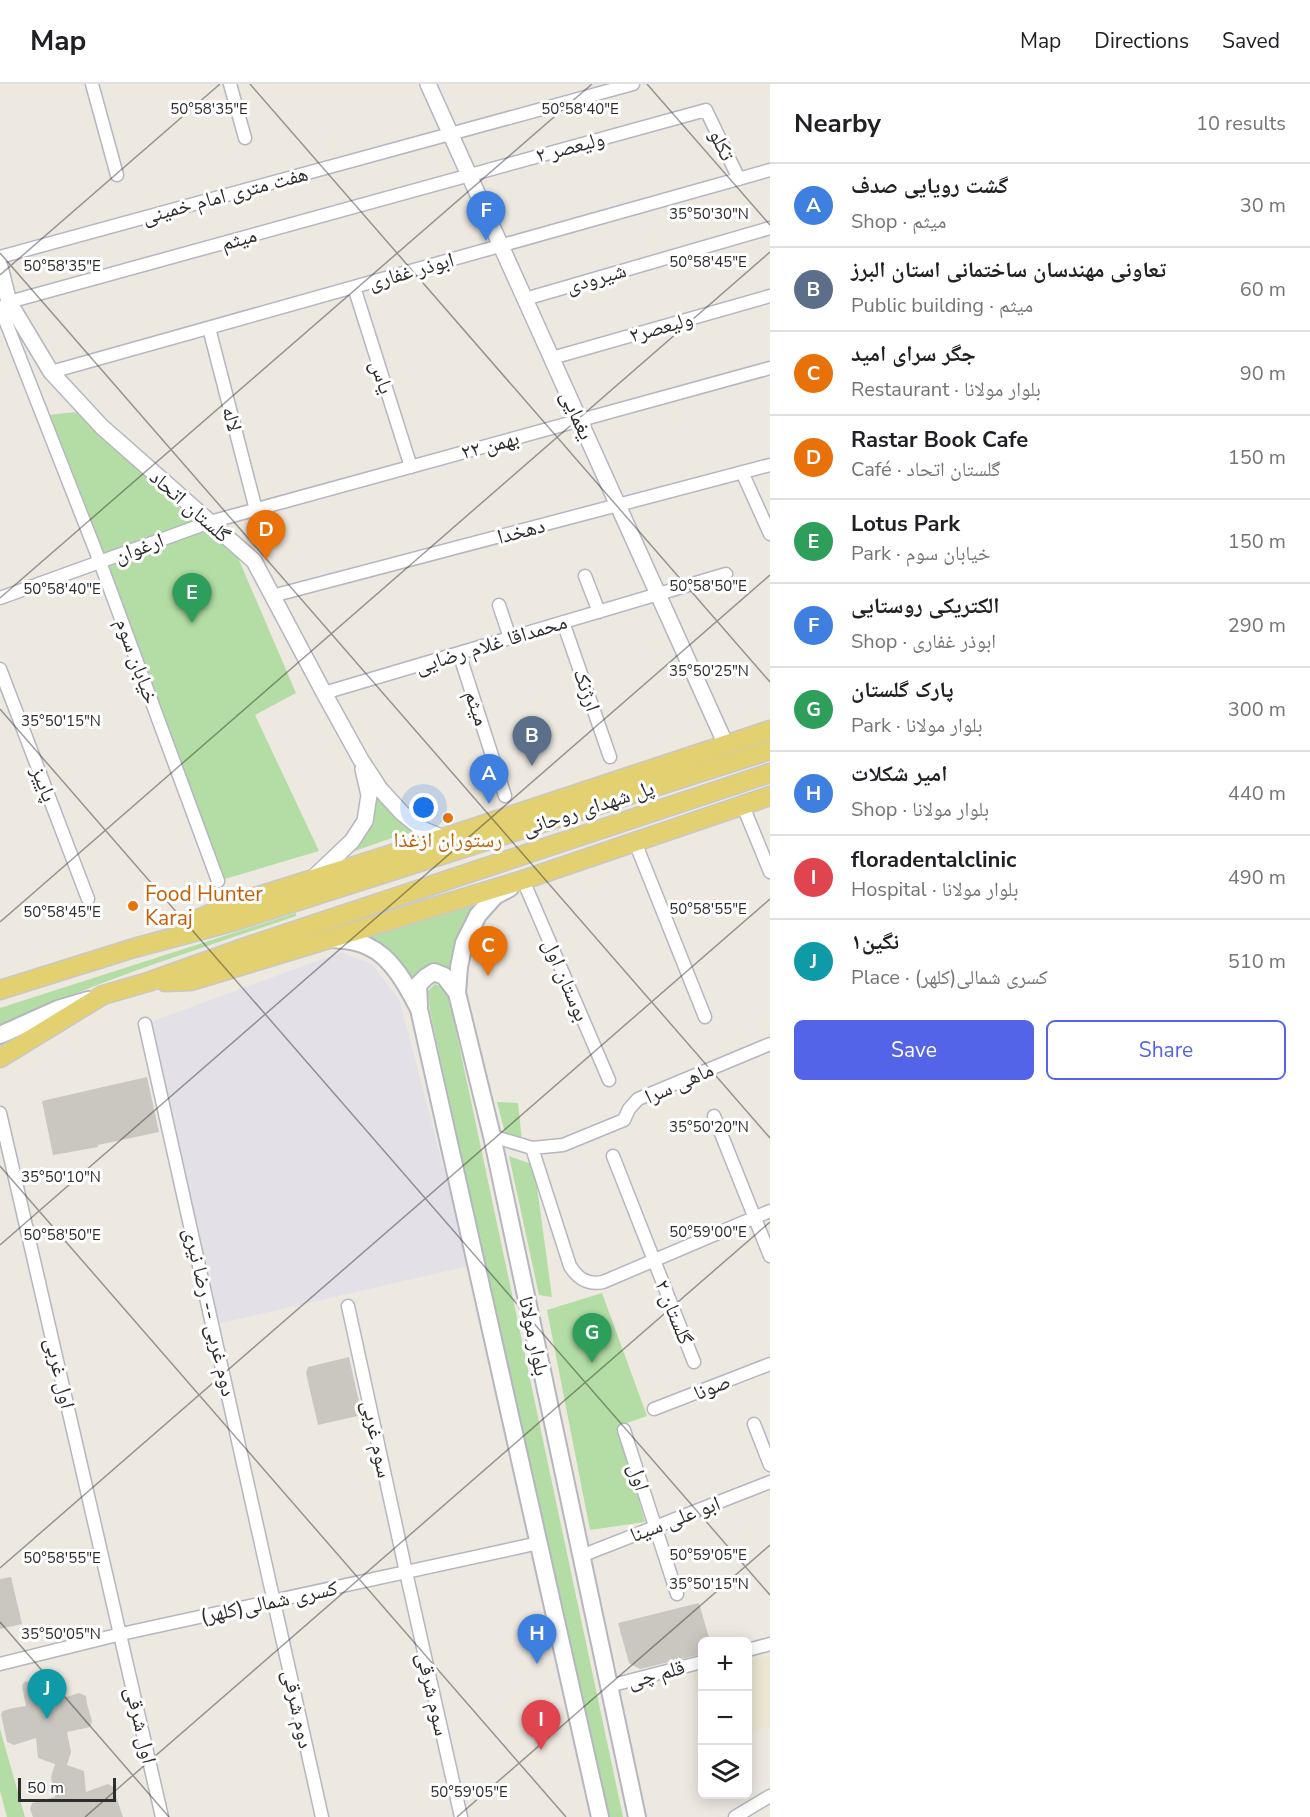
<!DOCTYPE html>
<meta charset="utf-8">
<style>
body{margin:0;font-family:"Nunito Sans","Noto Naskh Arabic",sans-serif;background:#f2f2f2;color:#202124}
.controls{position:absolute;right:18px;bottom:18px;display:grid;overflow:hidden;border-radius:9px;box-shadow:0 3px 15px #0003}
.controls button{width:54px;height:54px;display:grid;place-items:center;padding:0;border:0;border-bottom:2px solid #e0e0e0;background:#fff;color:#202124;font:30px sans-serif}
.scale{position:absolute;left:18px;bottom:15px;width:98px;box-sizing:border-box;padding-left:6px;border:3px solid #2d2d2d;border-top:0;font-size:16px;line-height:21px;white-space:nowrap;color:#2d2d2d;-webkit-text-stroke:4px #fff;paint-order:stroke}
.you{position:absolute;left:424px;top:724px;width:21px;height:21px;margin:-15px;border:4px solid #fff;border-radius:50%;background:#1a73e8;box-shadow:0 0 0 9px #1a73e833}
.badge{display:grid;place-items:center;width:39px;height:39px;border-radius:50%;background:#5364e8;color:#fff;font-size:20px;font-weight:700}
.pin{position:absolute;translate:-50% -50px;filter:drop-shadow(0 2px 3px #0008)}
.pin::after{content:'';position:absolute;top:32px;width:21px;height:18px;background:inherit;clip-path:polygon(0 0,100% 0,50% 100%)}
.list{margin:0;padding:0;list-style:none}
h2{display:flex;justify-content:space-between;align-items:center;height:78px;margin:0;padding:0 24px;font-size:26px}
h2 small{font-size:20px;font-weight:400;color:#757577}
.list li{display:grid;grid-template-columns:39px 1fr auto;gap:18px;align-items:center;box-sizing:border-box;height:84px;padding:0 24px;border-top:2px solid #e0e0e0}
.list b{display:block;font-size:22px;white-space:nowrap}
.list p{margin:0;font-size:20px;white-space:nowrap;color:#757577}
.list em{font-size:20px;font-style:normal;color:#757577}
.actions{display:flex;gap:12px;padding:18px 24px}
.actions a{flex:1;padding:14px 0;border:2px solid #5364e8;border-radius:9px;text-align:center;font-size:21px;color:#5364e8}
.actions .main{background:#5364e8;color:#fff}
.icon{flex:none;width:33px;height:33px;fill:none;stroke:currentColor;stroke-width:2;stroke-linecap:round;stroke-linejoin:round}
.map{position:relative;flex:none;width:770px;height:1733px;overflow:hidden}
header{display:flex;align-items:center;gap:36px;box-sizing:border-box;height:84px;padding:0 30px;background:#fff;border-bottom:2px solid #e0e0e0}
header strong{font-size:28px}
nav{display:flex;gap:33px;margin-inline-start:auto;font-size:21px}
main{display:flex}
aside{flex:1;background:#fff}
.map>svg:first-child{display:block}
.industrial{fill:#e3e1e7}
.education{fill:#ece6d3}
.green{fill:#b3dda4}
.building{fill:#c9c7bf}
.lines{fill:none;stroke-linecap:round;stroke-linejoin:round}
.minor-casing{stroke:#b5b6bf;stroke-width:15}
.tertiary-casing{stroke:#b5b6bf;stroke-width:18}
.secondary-casing{stroke:#b5b6bf;stroke-width:20}
.primary-casing{stroke:#c8c8c8;stroke-width:21}
.minor{stroke:#fff;stroke-width:12}
.tertiary{stroke:#fff;stroke-width:15}
.secondary{stroke:#fff;stroke-width:16}
.primary{stroke:#e3d070;stroke-width:18}
.ticks{fill:none;stroke:#2d2d2d;stroke-width:1.5;stroke-opacity:0.45}
.food-dot{fill:#e8710a;stroke:#fff;stroke-width:2}
.labels{text-anchor:middle;stroke-width:6;stroke-linejoin:round;paint-order:stroke}
.street-label{font-size:21px;fill:#2d2d2d;stroke:#fff}
.food-label{font-size:21px;fill:#c56008;stroke:#fff}
.ticks-label{font-size:15px;text-anchor:middle;fill:#2d2d2d;stroke:#fff;stroke-width:6;stroke-linejoin:round;paint-order:stroke}
</style>
<header>
<strong>Map</strong>
<nav><a>Map</a><a>Directions</a><a>Saved</a></nav>
</header>
<main>
<div class="map">
<svg width="770" height="1733" viewBox="0 0 770 1733">
<rect width="100%" height="100%" fill="#ede9e1"/>
<path class="industrial" d="M341 868 372 880 400 917 469 1182 213 1241 145 940Z"/>
<path class="education" d="M770 1571V1642L748 1650V1577Z
M702 1590V1626L693 1592Z"/>
<path class="green" d="M76 328 175 420 236 469 296 609 255 631 319 767 218 797 38 332Z
M375 711 377 712 413 749 403 750 352 768 350 765C373 744 374 743 375 711Z
M482 813 457 852 450 888C429 880 427 880 410 895L388 865 361 849Z
M296 829V832C197 866 94 897 0 943V924Z
M435 900 446 905 454 937 623 1733H606L430 927 428 907Z
M497 1018 518 1019 522 1057 505 1049Z
M509 1072 534 1081 552 1213 539 1211Z
M602 1209 647 1332 618 1342 645 1438 590 1446 547 1226Z
M0 1645 25 1733H7L0 1707Z"/>
<path class="building" d="M147 993 159 1048 98 1061V1063L53 1071 42 1017Z
M349 1273 362 1331 318 1341 306 1289 308 1283Z
M11 1493 22 1540 0 1545V1495Z
M699 1519 710 1557H702V1570L640 1585 629 1579 618 1539Z
M48 1592 52 1594 56 1599 57 1616 79 1609 86 1612 87 1620 92 1637 90 1643 67 1648 71 1668 67 1681 84 1687 86 1708 108 1700 115 1704 116 1712 123 1733H33L30 1725 32 1719 55 1713 51 1693 55 1680 38 1674 36 1654 14 1661 7 1658 1 1630 3 1627 13 1624 26 1622 22 1602 24 1598 46 1595Z"/>
<g class="lines">
<defs>
<path id="minor" d="M92 0 117 91
M230 0 245 54
M0 173 633 0
M354 203 411 383
M525 215 770 144
M9 218 706 26 739 95
M0 223 100 478 218 797
M209 244 256 426
M552 274 770 212
M51 288 770 86
M742 388 770 450
M585 492 599 528
M272 512 770 381
M0 514 210 438 770 284
M499 521 510 554
M563 538 610 673
M459 569 505 712
M0 585 88 815
M324 609 726 490
M743 722 770 788
M635 758 705 933
M523 796 609 996
M145 940 322 1733
M0 1029 162 1733
M714 1032 770 1172
M492 1052 532 1064 563 1061 624 1036 629 1025 638 1015 770 960
M532 1064 570 1182C578 1195 588 1201 603 1198L770 1127
M613 1072 694 1278
M348 1222 406 1488 461 1733
M654 1325 770 1280
M754 1340 770 1381
M624 1346 677 1510
M581 1472 770 1398
M748 1566 770 1560
M0 1580 121 1550 539 1459
M609 1602 702 1578
M735 1733 770 1712"/>
<path id="tertiary" d="M428 0 726 661
M0 183 9 218 51 288 102 343 254 477 324 609 361 676 380 705 402 729 422 745 443 754
M312 795 352 757 365 737 369 711 363 685"/>
<path id="secondary" d="M510 804 495 812 478 831 464 859 459 883 457 909 492 1052 637 1733
M332 855C345 856 358 857 369 863 392 873 408 904 419 925L600 1733
M419 922 418 901 426 893 434 888 444 892 457 909
M0 951 58 925 88 916"/>
<path id="primary" d="M183 842 227 822 443 754 770 646
M165 898 191 897 523 796 770 712
M0 906 134 864 235 837 770 666
M0 974 103 911 148 898 246 863 770 689"/>
</defs>
<use href="#minor" class="minor-casing"/>
<use href="#tertiary" class="tertiary-casing"/>
<use href="#secondary" class="secondary-casing"/>
<use href="#primary" class="primary-casing"/>
<use href="#minor" class="minor"/>
<use href="#tertiary" class="tertiary"/>
<use href="#secondary" class="secondary"/>
<use href="#primary" class="primary"/>
</g>
<path class="ticks" d="M250 0 770 598M647 0 770 141M0 169 770 1054M0 191 220 0M0 514 592 0M0 625 770 1511M0 838 770 168M0 1082 566 1733M0 1161 770 491M0 1484 770 815M0 1538 169 1733M85 1733 770 1138M457 1733 770 1461"/>
<g class="food-dot">
<circle cx="448" cy="734" r="6"/>
<circle cx="133" cy="822" r="6"/>
</g>
<g class="labels">
<g class="street-label">
<text transform="translate(722 61) rotate(64)" y="7">تکلو</text>
<text transform="translate(570 63) rotate(-15)" y="7">ولیعصر ۲</text>
<text transform="translate(225 111) rotate(-15)" y="7">هفت متری امام خمینی</text>
<text transform="translate(239 155) rotate(-15)" y="7">میثم</text>
<text transform="translate(411 187) rotate(-16)" y="7">ابوذر غفاری</text>
<text transform="translate(596 194) rotate(-16)" y="7">شیرودی</text>
<text transform="translate(661 243) rotate(-16)" y="7">ولیعصر۲</text>
<text transform="translate(382 293) rotate(72)" y="7">یاس</text>
<text transform="translate(577 331) rotate(66)" y="7">یغمایی</text>
<text transform="translate(232 335) rotate(75)" y="7">لاله</text>
<text transform="translate(490 361) rotate(-15)" y="7">۲۲ بهمن</text>
<text transform="translate(190 422) rotate(41)" y="7">گلستان اتحاد</text>
<text transform="translate(521 447) rotate(-15)" y="7">دهخدا</text>
<text transform="translate(139 464) rotate(-20)" y="7">ارغوان</text>
<text transform="translate(491 560) rotate(-17)" y="7">محمداقا غلام رضایی</text>
<text transform="translate(137 577) rotate(70)" y="7">خیابان سوم</text>
<text transform="translate(587 606) rotate(71)" y="7">ارژنک</text>
<text transform="translate(477 624) rotate(72)" y="7">میثم</text>
<text transform="translate(44 700) rotate(69)" y="7">پاییز</text>
<text transform="translate(588 724) rotate(-18)" y="7">پل شهدای روحانی</text>
<text transform="translate(566 896) rotate(67)" y="7">بوستان اول</text>
<text transform="translate(679 999) rotate(-24)" y="7">ماهی سرا</text>
<text transform="translate(210 1228) rotate(77)" y="7">دوم غربی -- رضا نیری</text>
<text transform="translate(674 1228) rotate(68)" y="7">گلستان ۲</text>
<text transform="translate(534 1252) rotate(78)" y="7">بلوار مولانا</text>
<text transform="translate(60 1289) rotate(77)" y="7">اول غربی</text>
<text transform="translate(712 1303) rotate(-22)" y="7">صونا</text>
<text transform="translate(377 1355) rotate(78)" y="7">سوم غربی</text>
<text transform="translate(639 1393) rotate(73)" y="7">اول</text>
<text transform="translate(675 1435) rotate(-21)" y="7">ابو علی سینا</text>
<text transform="translate(269 1518) rotate(-12)" y="7">کسری شمالی(کلهر)</text>
<text transform="translate(656 1590) rotate(-15)" y="7">قلم چی</text>
<text transform="translate(433 1610) rotate(77)" y="7">سوم شرقی</text>
<text transform="translate(298 1625) rotate(78)" y="7">دوم شرقی</text>
<text transform="translate(141 1641) rotate(77)" y="7">اول شرقی</text>
</g>
<g class="food-label">
<text x="448" y="763">رستوران ازغذا</text>
<text x="145" y="817" text-anchor="start">Food Hunter<tspan x="145" dy="24">Karaj</tspan></text>
</g>
</g>
<g class="ticks-label">
<text x="209" y="30">50°58'35"E</text>
<text x="580" y="30">50°58'40"E</text>
<text x="709" y="135">35°50'30"N</text>
<text x="708" y="183">50°58'45"E</text>
<text x="62" y="187">50°58'35"E</text>
<text x="708" y="507">50°58'50"E</text>
<text x="62" y="510">50°58'40"E</text>
<text x="709" y="592">35°50'25"N</text>
<text x="61" y="642">35°50'15"N</text>
<text x="708" y="830">50°58'55"E</text>
<text x="62" y="833">50°58'45"E</text>
<text x="709" y="1048">35°50'20"N</text>
<text x="61" y="1098">35°50'10"N</text>
<text x="708" y="1153">50°59'00"E</text>
<text x="62" y="1156">50°58'50"E</text>
<text x="708" y="1476">50°59'05"E</text>
<text x="62" y="1479">50°58'55"E</text>
<text x="709" y="1505">35°50'15"N</text>
<text x="61" y="1555">35°50'05"N</text>
<text x="469" y="1713">50°59'05"E</text>
</g>
</svg>
<div class="controls">
<button>+</button>
<button>−</button>
<button><svg class="icon" aria-label="layers" viewBox="0 0 24 24"><path d="M12 4l9 5-9 5-9-5zM3 14l9 5 9-5"/></svg></button>
</div>
<div class="scale">50 m</div>
<div class="you"></div>
<div class="pin badge" style="left:489px;top:720px;background:#3f7fe0">A</div>
<div class="pin badge" style="left:532px;top:682px;background:#5c6f8a">B</div>
<div class="pin badge" style="left:488px;top:892px;background:#e8710a">C</div>
<div class="pin badge" style="left:266px;top:476px;background:#e8710a">D</div>
<div class="pin badge" style="left:192px;top:539px;background:#2e9e5b">E</div>
<div class="pin badge" style="left:486px;top:157px;background:#3f7fe0">F</div>
<div class="pin badge" style="left:592px;top:1279px;background:#2e9e5b">G</div>
<div class="pin badge" style="left:537px;top:1580px;background:#3f7fe0">H</div>
<div class="pin badge" style="left:541px;top:1666px;background:#e0444e">I</div>
<div class="pin badge" style="left:47px;top:1635px;background:#0f9aa8">J</div>
</div>
<aside>
<h2>Nearby<small>10 results</small></h2>
<ul class="list">
<li><span class="badge" style="background:#3f7fe0">A</span><div><b>گشت رویایی صدف</b><p>Shop · میثم</p></div><em>30 m</em></li>
<li><span class="badge" style="background:#5c6f8a">B</span><div><b>تعاونی مهندسان ساختمانی استان البرز</b><p>Public building · میثم</p></div><em>60 m</em></li>
<li><span class="badge" style="background:#e8710a">C</span><div><b>جگر سرای امید</b><p>Restaurant · بلوار مولانا</p></div><em>90 m</em></li>
<li><span class="badge" style="background:#e8710a">D</span><div><b>Rastar Book Cafe</b><p>Café · گلستان اتحاد</p></div><em>150 m</em></li>
<li><span class="badge" style="background:#2e9e5b">E</span><div><b>Lotus Park</b><p>Park · خیابان سوم</p></div><em>150 m</em></li>
<li><span class="badge" style="background:#3f7fe0">F</span><div><b>الکتریکی روستایی</b><p>Shop · ابوذر غفاری</p></div><em>290 m</em></li>
<li><span class="badge" style="background:#2e9e5b">G</span><div><b>پارک گلستان</b><p>Park · بلوار مولانا</p></div><em>300 m</em></li>
<li><span class="badge" style="background:#3f7fe0">H</span><div><b>امیر شکلات</b><p>Shop · بلوار مولانا</p></div><em>440 m</em></li>
<li><span class="badge" style="background:#e0444e">I</span><div><b>floradentalclinic</b><p>Hospital · بلوار مولانا</p></div><em>490 m</em></li>
<li><span class="badge" style="background:#0f9aa8">J</span><div><b>نگین۱</b><p>Place · کسری شمالی(کلهر)</p></div><em>510 m</em></li>
</ul>
<div class="actions"><a class="main">Save</a><a>Share</a></div>
</aside>
</main>
